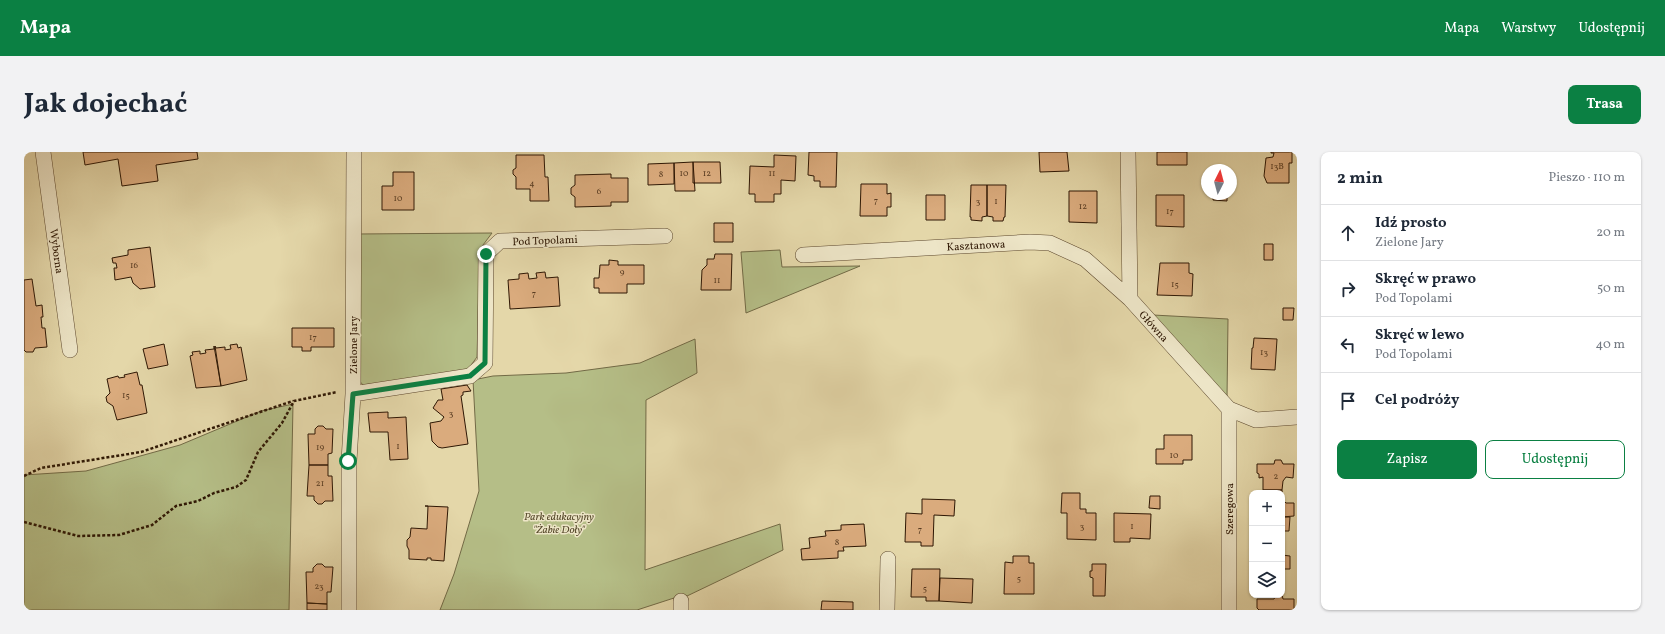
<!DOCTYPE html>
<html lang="pl">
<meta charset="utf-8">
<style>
body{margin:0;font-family:Vollkorn,serif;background:#f2f2f3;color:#1f2937}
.controls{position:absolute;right:12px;bottom:12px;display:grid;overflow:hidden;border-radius:8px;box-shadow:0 1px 3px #0004}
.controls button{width:36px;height:36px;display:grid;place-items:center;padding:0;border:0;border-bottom:1px solid #e0e1e3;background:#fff;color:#1f2937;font:20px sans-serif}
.compass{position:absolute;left:1177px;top:12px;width:36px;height:36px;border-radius:50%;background:#fff;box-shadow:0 1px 3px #0004;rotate:6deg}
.stop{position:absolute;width:12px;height:12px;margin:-9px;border:3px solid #0b8043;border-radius:50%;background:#fff}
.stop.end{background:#0b8043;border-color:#fff;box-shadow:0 1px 4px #0008}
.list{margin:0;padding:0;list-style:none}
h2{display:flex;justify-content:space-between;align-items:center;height:52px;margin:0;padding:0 16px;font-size:17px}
h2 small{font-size:13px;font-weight:400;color:#747a83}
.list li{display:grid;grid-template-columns:26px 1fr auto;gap:12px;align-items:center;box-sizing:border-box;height:56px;padding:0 16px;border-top:1px solid #e0e1e3}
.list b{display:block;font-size:15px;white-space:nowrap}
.list p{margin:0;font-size:13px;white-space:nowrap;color:#747a83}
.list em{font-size:13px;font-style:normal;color:#747a83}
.actions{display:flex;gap:8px;padding:12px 16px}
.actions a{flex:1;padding:9px 0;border:1px solid #0b8043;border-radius:8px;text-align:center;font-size:14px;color:#0b8043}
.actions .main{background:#0b8043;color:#fff}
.icon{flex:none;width:22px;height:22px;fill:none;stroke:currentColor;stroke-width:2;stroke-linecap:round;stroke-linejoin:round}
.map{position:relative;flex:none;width:1273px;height:458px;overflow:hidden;border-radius:8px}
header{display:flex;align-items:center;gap:24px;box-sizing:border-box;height:56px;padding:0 20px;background:#0b8043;color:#fff}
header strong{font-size:19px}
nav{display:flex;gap:22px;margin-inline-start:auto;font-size:14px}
.intro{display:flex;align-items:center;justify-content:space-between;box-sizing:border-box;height:96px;padding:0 24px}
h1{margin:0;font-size:28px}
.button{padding:10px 18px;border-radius:8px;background:#0b8043;color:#fff;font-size:14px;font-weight:700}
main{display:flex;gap:24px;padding:0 24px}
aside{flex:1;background:#fff;border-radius:8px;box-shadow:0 1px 3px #0004}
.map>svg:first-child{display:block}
.green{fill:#b5be87;stroke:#726a46}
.building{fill:#daab7d;stroke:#2e1704}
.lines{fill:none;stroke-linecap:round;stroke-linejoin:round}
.minor-casing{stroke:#5c472d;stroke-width:16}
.path{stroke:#2e1704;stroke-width:2.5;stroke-dasharray:3 2;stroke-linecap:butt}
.minor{stroke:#ede5c7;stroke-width:15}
.route{stroke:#0b8043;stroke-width:5}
.labels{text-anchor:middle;stroke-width:3;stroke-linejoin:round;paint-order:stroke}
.number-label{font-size:9px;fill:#593c22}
.street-label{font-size:11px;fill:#2e1704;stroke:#ede5c7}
.park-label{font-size:11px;font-style:italic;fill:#56492b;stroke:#ede5c7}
</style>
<header>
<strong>Mapa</strong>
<nav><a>Mapa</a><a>Warstwy</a><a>Udostępnij</a></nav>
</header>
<div class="intro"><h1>Jak dojechać</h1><a class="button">Trasa</a></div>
<main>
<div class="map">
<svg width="1273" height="458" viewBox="0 0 1273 458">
<rect width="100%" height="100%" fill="#e4d7a9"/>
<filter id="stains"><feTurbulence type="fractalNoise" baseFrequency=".005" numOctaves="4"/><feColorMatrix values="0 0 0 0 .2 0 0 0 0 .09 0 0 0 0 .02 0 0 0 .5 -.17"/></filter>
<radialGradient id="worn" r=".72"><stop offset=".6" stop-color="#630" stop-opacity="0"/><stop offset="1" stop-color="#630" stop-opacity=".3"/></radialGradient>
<path class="green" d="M468 81 456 97 453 205 442 220 339 233 333 226 332 82Z
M756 98 758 115 836 114 722 161 717 100Z
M1129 163 1204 167 1203 246Z
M671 187 673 221 622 248 621 418 756 372 759 398 663 444 650 446 613 458H416L430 422 455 339 449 228 469 224 542 221 616 211Z
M269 252 265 458H0V323L62 319 156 293 237 259Z"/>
<path class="building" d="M59 0H173L174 7 132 13 134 29 98 34 94 7 61 13Z
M785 0H813L812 35H796V29H790V24L784 23Z
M1015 0H1043L1045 19 1016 20Z
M1133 0H1163V13H1133Z
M1247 0H1268V11H1265V31H1243L1240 24 1242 6 1249 5 1250 1H1247Z
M492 3H520L521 25H524L525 49H506V37H492V25L489 22V18L492 16Z
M750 3 772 4 771 29 757 28V42H750V50H731V42H725L726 14 750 15Z
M669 10 671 39H651L650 11Z
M669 10H696L697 31H669Z
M650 11V32L624 33V12Z
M369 20H390V58H358V34H369Z
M587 22V26H604V50H587V54L551 55V45L547 42V36L551 33V23Z
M837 32H863V42L867 41V55H863V64H836Z
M947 33H963V64L958 65V69L947 68V65H946Z
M963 33H982L981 65H980L979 69H969V65L963 64Z
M1045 39H1073V71L1045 70Z
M1189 42H1203V49L1189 48Z
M902 43H921V68H902Z
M1132 43H1160V75L1132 74Z
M690 71H709V90H690Z
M1240 92H1249V108H1240Z
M126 95 131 135 116 137 109 131 107 125 91 128 90 116H93L92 111H89L88 106 104 103V98Z
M691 102H708L707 138H677L678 118 683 113V107H690Z
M585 108 594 109V113H620V132H603V141H575V136H570V126H575L576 113H585Z
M1136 111H1165V121L1169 122 1168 144 1133 143Z
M521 120 522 126 534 125 536 154 486 157 484 128 495 127V122L504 121 505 127 513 126 512 121Z
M8 127 12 154 18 153 19 165H17L18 176H21L23 195 11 196 9 200H2L0 198V128Z
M1259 156H1270L1269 168H1259Z
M268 176H310V195H287V199H278V195H268Z
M1230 186 1253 187 1251 218 1227 217 1228 196H1229Z
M140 192 144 213 124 217 119 197Z
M213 192 214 196 217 195 223 228 197 234 191 194 192 196 201 195V198L207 197 206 193Z
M190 194 197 234 172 236 166 204 169 203 168 200 176 199V202L182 201 181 198 190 197Z
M113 220 116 233H118L123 261 93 268 89 254 83 250 82 245 86 241 83 227 94 224 95 226 101 225 100 223Z
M443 233 447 239 439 240V243L437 244 444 292 418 296 414 295 408 289 406 271 417 269 420 265 409 256 414 248H419L417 237Z
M364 260V266L382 265 384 307 366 308 364 280H346L344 261Z
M294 274H299L302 277H309L308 301 304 302V313H285L284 282H291V277Z
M1140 283H1168V308H1159V312H1132V297H1140Z
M1251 308H1257L1259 312H1270L1269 326 1262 325 1259 329 1258 338H1239V325L1235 326V322L1233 321V312H1250Z
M285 313H304V324H308L309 349H301L298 352H294L290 348V344H283Z
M1239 338H1258L1259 348 1262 351H1270V364L1258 365V341H1239Z
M1038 341H1056V357H1062V361H1072V388L1043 387V361H1037Z
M1126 344H1136V357L1125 356Z
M898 347 931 348 930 364 910 363 909 394H897V390H881L882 361 898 362Z
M401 354 424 355 420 409 407 408V406H403V408L385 407V398L383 394V388L386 385 387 376 403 377 404 354Z
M1090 361 1127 362 1126 387 1106 386V390H1090Z
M1258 365H1266L1265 379H1258Z
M840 372 842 394 819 395 820 399H814V406L778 408 777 397 786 396 785 386 802 384 801 379 817 378V373Z
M1258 403 1266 404V417H1258Z
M989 404H1005V411H1010V442H980L981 410 989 411Z
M293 412H298L301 415H309L307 440H303V452L283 451 282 420H289V416Z
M1068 412H1082L1081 444H1069V426L1066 425V419H1068Z
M888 417H916L915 449H902V445H887Z
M916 426 949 427 948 451 915 449Z
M1252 443H1258L1259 447H1270V458H1235L1233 456V447H1250Z
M798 449 829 450V458H797Z
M283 451 303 452V458H283Z"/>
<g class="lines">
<defs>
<path id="minor" d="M19 0 46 198
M1104 0 1106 147
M779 103 1006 90 1026 91 1061 107 1106 147 1205 257 1232 268 1273 265
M329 242 446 224 461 211 462 102 476 89 641 84
M657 449V458
M325 458V309L329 242 330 0
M863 458 864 407
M1205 458V257"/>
</defs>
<use href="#minor" class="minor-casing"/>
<path class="path" d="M0 324 17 316 117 300 269 249
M0 370 54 384 95 383 128 373 152 354 174 349 190 341 212 335 222 328 234 300 258 271 270 249 313 240"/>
<use href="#minor" class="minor"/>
</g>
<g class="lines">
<path class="route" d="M324 309 329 242 446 224 461 211 462 102"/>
</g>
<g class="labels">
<g class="number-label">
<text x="1253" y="17">13B</text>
<text x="660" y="24">10</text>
<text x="683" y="24">12</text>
<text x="748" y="24">11</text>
<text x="637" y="25">8</text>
<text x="508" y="34">4</text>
<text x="575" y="42">6</text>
<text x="374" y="49">10</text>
<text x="852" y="51">7</text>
<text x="954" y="52">3</text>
<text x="972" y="52">1</text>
<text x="1059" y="57">12</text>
<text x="1146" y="62">17</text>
<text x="110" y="116">16</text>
<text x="598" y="123">9</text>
<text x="693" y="131">11</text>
<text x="1151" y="135">15</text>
<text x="510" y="144">7</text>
<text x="289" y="188">17</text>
<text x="1240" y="203">13</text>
<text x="102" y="246">15</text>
<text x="427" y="264">3</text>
<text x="374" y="297">1</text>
<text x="296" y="298">19</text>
<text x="1150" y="306">10</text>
<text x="1252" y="327">2</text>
<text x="296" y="334">21</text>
<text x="1058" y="377">3</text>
<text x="1108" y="377">1</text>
<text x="896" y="380">7</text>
<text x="813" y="393">8</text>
<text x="995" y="429">5</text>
<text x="295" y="437">23</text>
<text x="901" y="439">5</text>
</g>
<g class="street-label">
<text transform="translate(521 88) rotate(-2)" y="4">Pod Topolami</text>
<text transform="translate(952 93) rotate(-3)" y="4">Kasztanowa</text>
<text transform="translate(33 99) rotate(82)" y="4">Wyborna</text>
<text transform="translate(1130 174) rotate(48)" y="4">Główna</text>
<text transform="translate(329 193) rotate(-90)" y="4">Zielone Jary</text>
<text transform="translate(1205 357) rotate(-90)" y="4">Szeregowa</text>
</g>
<g class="park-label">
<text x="535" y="368">Park edukacyjny<tspan x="535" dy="13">"Żabie Doły"</tspan></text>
</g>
</g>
<rect width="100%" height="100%" filter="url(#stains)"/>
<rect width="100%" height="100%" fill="url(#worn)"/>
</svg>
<div class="controls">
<button>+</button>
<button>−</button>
<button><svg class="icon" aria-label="layers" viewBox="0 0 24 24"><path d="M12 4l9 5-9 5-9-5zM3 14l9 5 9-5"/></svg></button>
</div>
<svg class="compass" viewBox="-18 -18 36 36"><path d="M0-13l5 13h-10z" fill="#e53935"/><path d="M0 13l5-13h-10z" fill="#747a83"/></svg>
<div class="stop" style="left:324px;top:309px"></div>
<div class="stop end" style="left:462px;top:102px"></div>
</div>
<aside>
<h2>2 min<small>Pieszo · 110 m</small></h2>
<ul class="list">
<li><svg class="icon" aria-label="ahead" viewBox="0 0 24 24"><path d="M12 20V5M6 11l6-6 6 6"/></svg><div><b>Idź prosto</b><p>Zielone Jary</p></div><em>20 m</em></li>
<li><svg class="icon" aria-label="right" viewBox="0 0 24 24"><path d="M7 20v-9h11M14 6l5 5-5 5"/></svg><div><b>Skręć w prawo</b><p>Pod Topolami</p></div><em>50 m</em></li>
<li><svg class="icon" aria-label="left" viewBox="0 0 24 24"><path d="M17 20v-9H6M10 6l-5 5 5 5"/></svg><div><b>Skręć w lewo</b><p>Pod Topolami</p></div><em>40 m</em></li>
<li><svg class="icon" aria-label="arrive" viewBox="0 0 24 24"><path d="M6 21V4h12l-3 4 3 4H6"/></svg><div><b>Cel podróży</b></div></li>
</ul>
<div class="actions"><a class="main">Zapisz</a><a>Udostępnij</a></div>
</aside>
</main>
